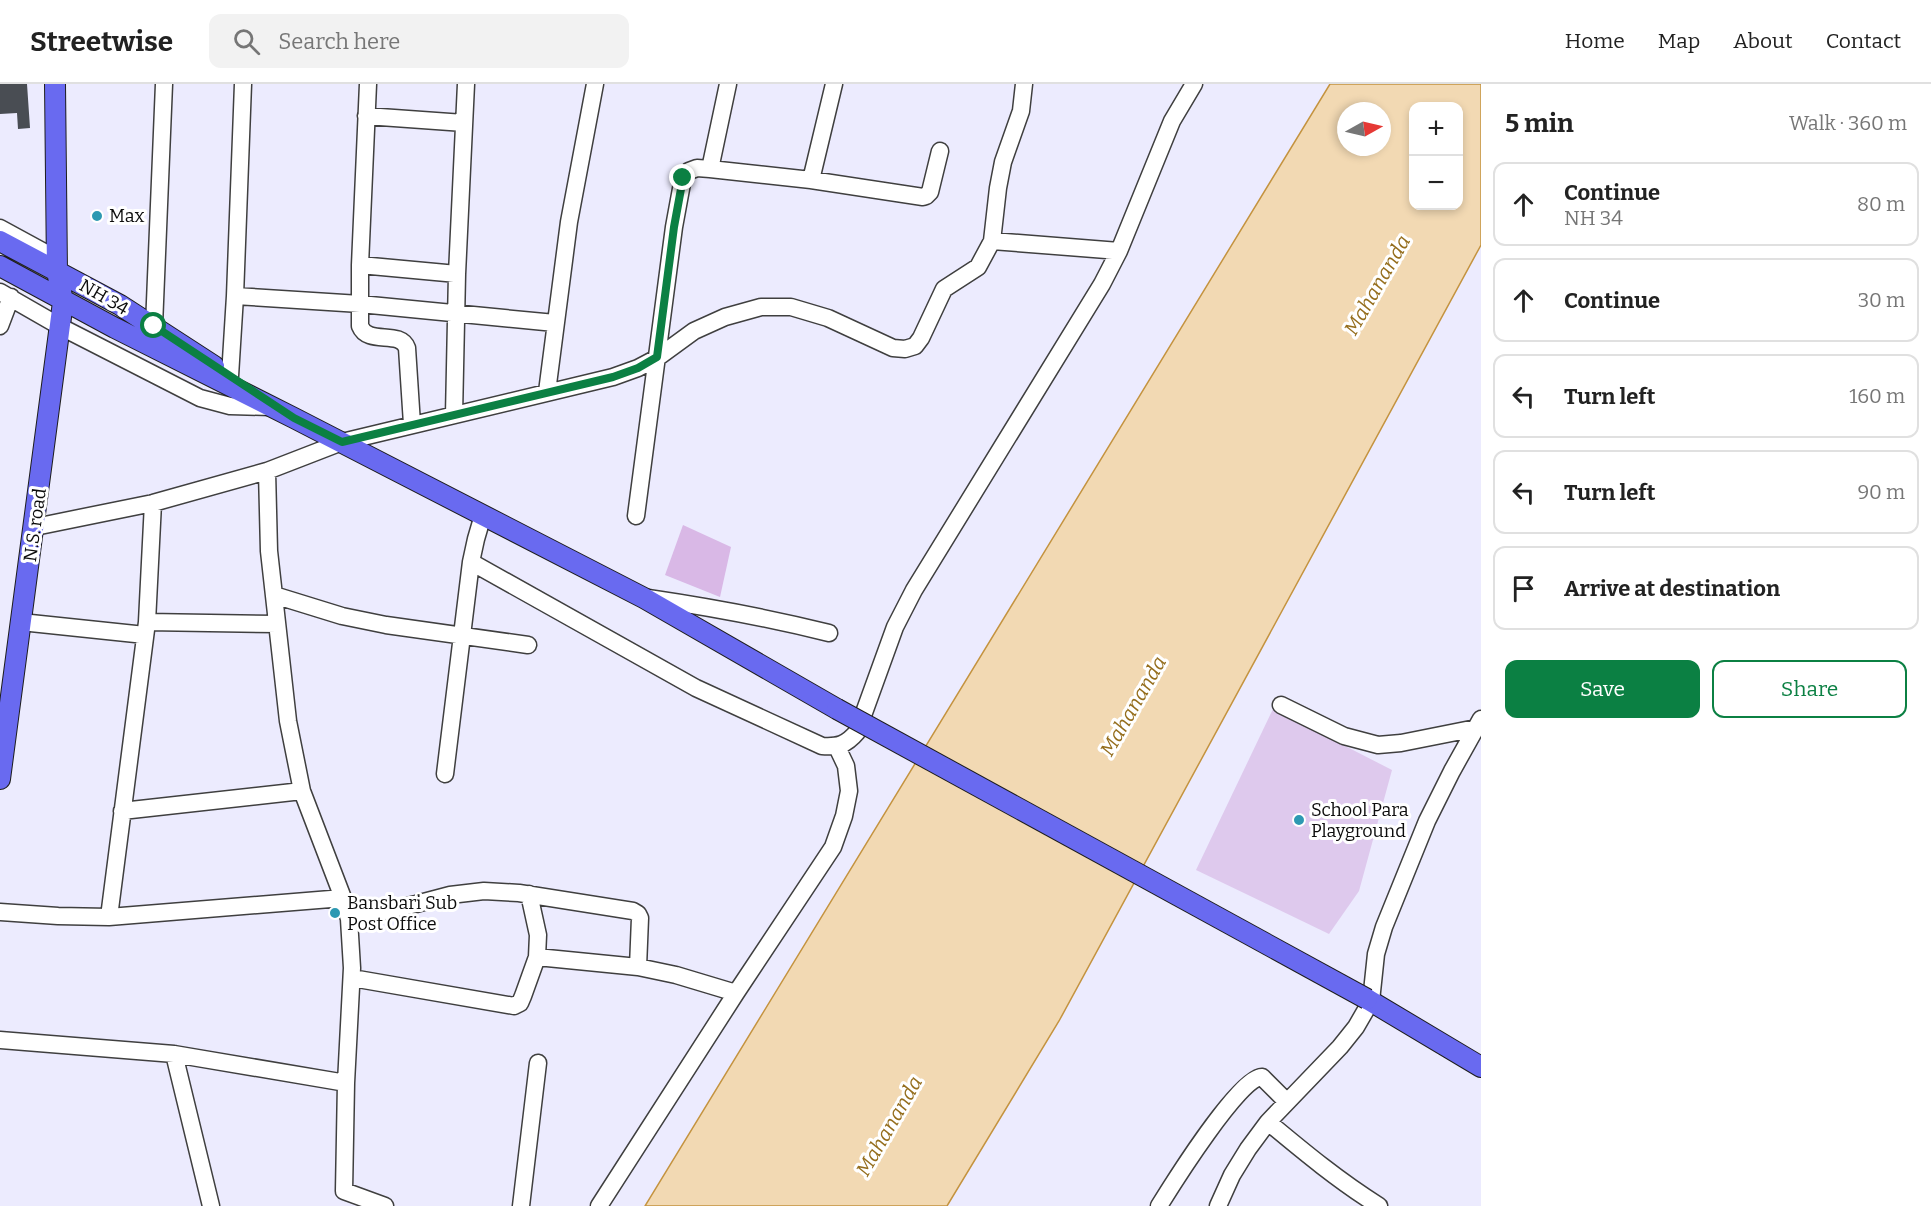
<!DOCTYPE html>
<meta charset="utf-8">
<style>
body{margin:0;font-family:Bitter,serif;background:#f2f2f2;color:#222}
.controls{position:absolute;right:18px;top:18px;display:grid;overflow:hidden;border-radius:12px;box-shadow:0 3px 9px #0003}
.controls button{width:54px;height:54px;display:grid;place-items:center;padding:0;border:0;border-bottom:2px solid #e0e0e0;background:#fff;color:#222;font:30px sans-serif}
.compass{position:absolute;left:1337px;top:18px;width:54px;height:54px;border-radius:50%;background:#fff;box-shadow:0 3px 9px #0003;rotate:82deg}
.stop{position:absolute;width:18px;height:18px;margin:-14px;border:4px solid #0b8043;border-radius:50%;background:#fff}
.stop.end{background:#0b8043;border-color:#fff;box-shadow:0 2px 6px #0008}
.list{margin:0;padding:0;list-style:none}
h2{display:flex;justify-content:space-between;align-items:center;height:78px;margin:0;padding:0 24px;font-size:26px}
h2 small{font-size:20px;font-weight:400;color:#767676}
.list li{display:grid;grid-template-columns:39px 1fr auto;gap:18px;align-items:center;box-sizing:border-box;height:84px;margin:0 12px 12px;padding:0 12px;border:2px solid #e0e0e0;border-radius:12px}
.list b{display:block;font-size:22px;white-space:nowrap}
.list p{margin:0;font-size:20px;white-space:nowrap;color:#767676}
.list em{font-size:20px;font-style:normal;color:#767676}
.actions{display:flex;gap:12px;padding:18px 24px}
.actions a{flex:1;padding:14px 0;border:2px solid #0b8043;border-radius:12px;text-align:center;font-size:21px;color:#0b8043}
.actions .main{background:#0b8043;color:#fff}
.icon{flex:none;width:33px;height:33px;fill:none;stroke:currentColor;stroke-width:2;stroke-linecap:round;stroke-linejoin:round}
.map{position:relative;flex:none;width:1481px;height:1122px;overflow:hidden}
header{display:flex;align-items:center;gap:36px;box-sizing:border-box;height:84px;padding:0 30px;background:#fff;border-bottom:2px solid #e0e0e0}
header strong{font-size:28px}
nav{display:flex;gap:33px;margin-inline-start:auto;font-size:21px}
.search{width:420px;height:54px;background:#f2f2f2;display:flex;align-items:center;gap:15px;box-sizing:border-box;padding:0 21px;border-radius:12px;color:#767676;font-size:22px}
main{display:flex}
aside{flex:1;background:#fff}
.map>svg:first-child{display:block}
.green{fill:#d9b8e6}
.pitch{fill:#dec9ed}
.water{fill:#f2d9b3;stroke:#c4933f;stroke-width:1.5;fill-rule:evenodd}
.building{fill:#494d53}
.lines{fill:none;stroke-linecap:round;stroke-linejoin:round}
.minor-casing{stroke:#3f3f3f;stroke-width:19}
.major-casing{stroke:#1d1d1d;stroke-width:22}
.minor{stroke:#fff;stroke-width:16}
.major{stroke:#696af0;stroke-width:20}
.major-bridge-casing{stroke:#1d1d1d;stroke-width:22;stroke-linecap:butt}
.major-bridge{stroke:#696af0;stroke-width:20}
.route{stroke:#0b8043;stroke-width:8}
.poi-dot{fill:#2d99b2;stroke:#fff;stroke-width:2}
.labels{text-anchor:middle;stroke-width:6;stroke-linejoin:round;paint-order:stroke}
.poi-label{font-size:18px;fill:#0c0c0c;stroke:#fff;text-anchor:start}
.street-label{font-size:18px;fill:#0c0c0c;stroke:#fff}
.water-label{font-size:20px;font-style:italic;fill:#956e1d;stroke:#fff}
</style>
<header>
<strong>Streetwise</strong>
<div class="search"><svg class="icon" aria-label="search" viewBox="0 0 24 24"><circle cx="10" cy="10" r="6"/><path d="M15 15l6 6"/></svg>Search here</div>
<nav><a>Home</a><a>Map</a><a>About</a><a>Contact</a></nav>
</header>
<main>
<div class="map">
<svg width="1481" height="1122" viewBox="0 0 1481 1122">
<rect width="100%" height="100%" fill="#ecebfe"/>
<path class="green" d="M683 441 731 463 720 513 665 491Z"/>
<path class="pitch" d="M1273 625 1392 686 1359 807 1329 850 1196 786Z"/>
<path class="water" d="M1330 0H1481V161L1059 937 947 1122H645ZM1414 22H1458V122H1414ZM1346 27H1382V63H1346Z"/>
<path class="building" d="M0 0H27L30 44 18 45 17 29 0 30Z"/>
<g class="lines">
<defs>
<path id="minor" d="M368 0 360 181V242C368 262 400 245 407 264L412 340
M728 0 710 85 811 96 923 113 926 112 930 108 940 67
M366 32 464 39
M811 96 834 0
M0 144 57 175
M992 157 1119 167
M360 181 457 190
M0 208 61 243 200 314 230 322 271 323
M235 212 360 220 555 239
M0 242 11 213
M154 242 164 0
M230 292 235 212 243 0
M547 308 569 138 595 0
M454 331 457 190 466 0
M153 419 147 538 109 833 343 814
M636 432 674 143 683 94 689 87 697 84 710 85
M35 443 153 419 267 387 342 358 613 293 638 284 657 274 694 247 725 233 761 223H791L828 234 893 264 905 265 915 262 921 254 944 205 978 183 992 157 998 104 1003 78 1021 27 1024 0
M471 478 696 604 822 662C838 663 846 661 857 648L895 543 914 506 1102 200 1119 167 1172 37 1194 0
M274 511 342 532 386 541 528 561
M648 514C709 523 769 534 829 549
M21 538 145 551
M147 538 277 540
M1281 621 1344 652 1378 661 1401 659 1481 643
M445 690 471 478 476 455 483 431
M122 727 302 707
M0 828 58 832 109 833
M349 835 416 820 450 811 484 807 519 809 633 827 638 830 640 834 638 883
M537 873 638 883 676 891 736 909
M352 894 514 922 520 919 523 912 537 873 538 851 529 810
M0 956 174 970 346 999 352 884 349 835 343 814 302 707 288 637 269 467 267 387
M174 970 211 1122
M346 999 344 1107 385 1122
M1268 1038C1304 1068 1339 1097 1379 1122
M521 1122 538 979
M599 1122 736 909 833 763 844 732 849 707 846 682 837 663
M1159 1122C1172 1101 1241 991 1262 993L1287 1018
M1218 1122 1232 1091 1248 1065 1268 1038 1340 963 1356 943 1371 917 1376 870 1384 843 1427 737 1452 687 1481 635"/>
<path id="major" d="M0 157 120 221 214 282
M0 182 115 244 294 334 644 514 837 625
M0 695 63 218 57 187 55 0
M1367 915 1481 983"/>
</defs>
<use href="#minor" class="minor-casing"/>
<use href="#major" class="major-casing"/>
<use href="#minor" class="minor"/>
<use href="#major" class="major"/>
<defs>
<path id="major-bridge" d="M837 625 1367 915"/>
</defs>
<use href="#major-bridge" class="major-bridge-casing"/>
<use href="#major-bridge" class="major-bridge"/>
</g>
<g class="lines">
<path class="route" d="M154 242 294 334 342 358 613 293 638 284 657 273 674 143 683 94"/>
</g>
<g class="poi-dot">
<circle cx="97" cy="132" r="6"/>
<circle cx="1299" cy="736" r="6"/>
<circle cx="335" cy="829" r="6"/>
</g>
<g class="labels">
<g class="poi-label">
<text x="109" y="138">Max</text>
<text x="1311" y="732">School Para<tspan x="1311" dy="21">Playground</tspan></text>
<text x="347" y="825">Bansbari Sub<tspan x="347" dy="21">Post Office</tspan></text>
</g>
<g class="street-label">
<text transform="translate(104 213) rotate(30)" y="6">NH 34</text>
<text transform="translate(35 441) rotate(-82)" y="6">N.S. road</text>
</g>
<g class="water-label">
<text transform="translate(1377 201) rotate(-60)" y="7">Mahananda</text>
<text transform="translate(1133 622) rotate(-60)" y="7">Mahananda</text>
<text transform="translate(889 1042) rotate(-60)" y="7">Mahananda</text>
</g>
</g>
</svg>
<div class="controls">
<button>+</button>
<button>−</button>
</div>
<svg class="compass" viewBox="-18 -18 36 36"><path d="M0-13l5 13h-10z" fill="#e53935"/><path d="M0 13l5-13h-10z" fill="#767676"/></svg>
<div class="stop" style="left:154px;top:242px"></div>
<div class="stop end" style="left:683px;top:94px"></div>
</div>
<aside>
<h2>5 min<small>Walk · 360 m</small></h2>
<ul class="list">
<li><svg class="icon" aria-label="ahead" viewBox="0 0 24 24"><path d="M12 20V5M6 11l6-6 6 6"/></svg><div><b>Continue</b><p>NH 34</p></div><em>80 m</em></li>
<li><svg class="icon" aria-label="ahead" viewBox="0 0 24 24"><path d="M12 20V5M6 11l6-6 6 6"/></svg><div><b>Continue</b></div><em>30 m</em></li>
<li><svg class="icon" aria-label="left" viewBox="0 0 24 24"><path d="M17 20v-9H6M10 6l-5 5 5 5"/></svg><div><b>Turn left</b></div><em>160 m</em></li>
<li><svg class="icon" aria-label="left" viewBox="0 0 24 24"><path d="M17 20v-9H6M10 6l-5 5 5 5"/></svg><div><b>Turn left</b></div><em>90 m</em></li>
<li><svg class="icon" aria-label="arrive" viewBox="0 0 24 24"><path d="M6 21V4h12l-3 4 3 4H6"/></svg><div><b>Arrive at destination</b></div></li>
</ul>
<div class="actions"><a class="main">Save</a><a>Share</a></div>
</aside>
</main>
